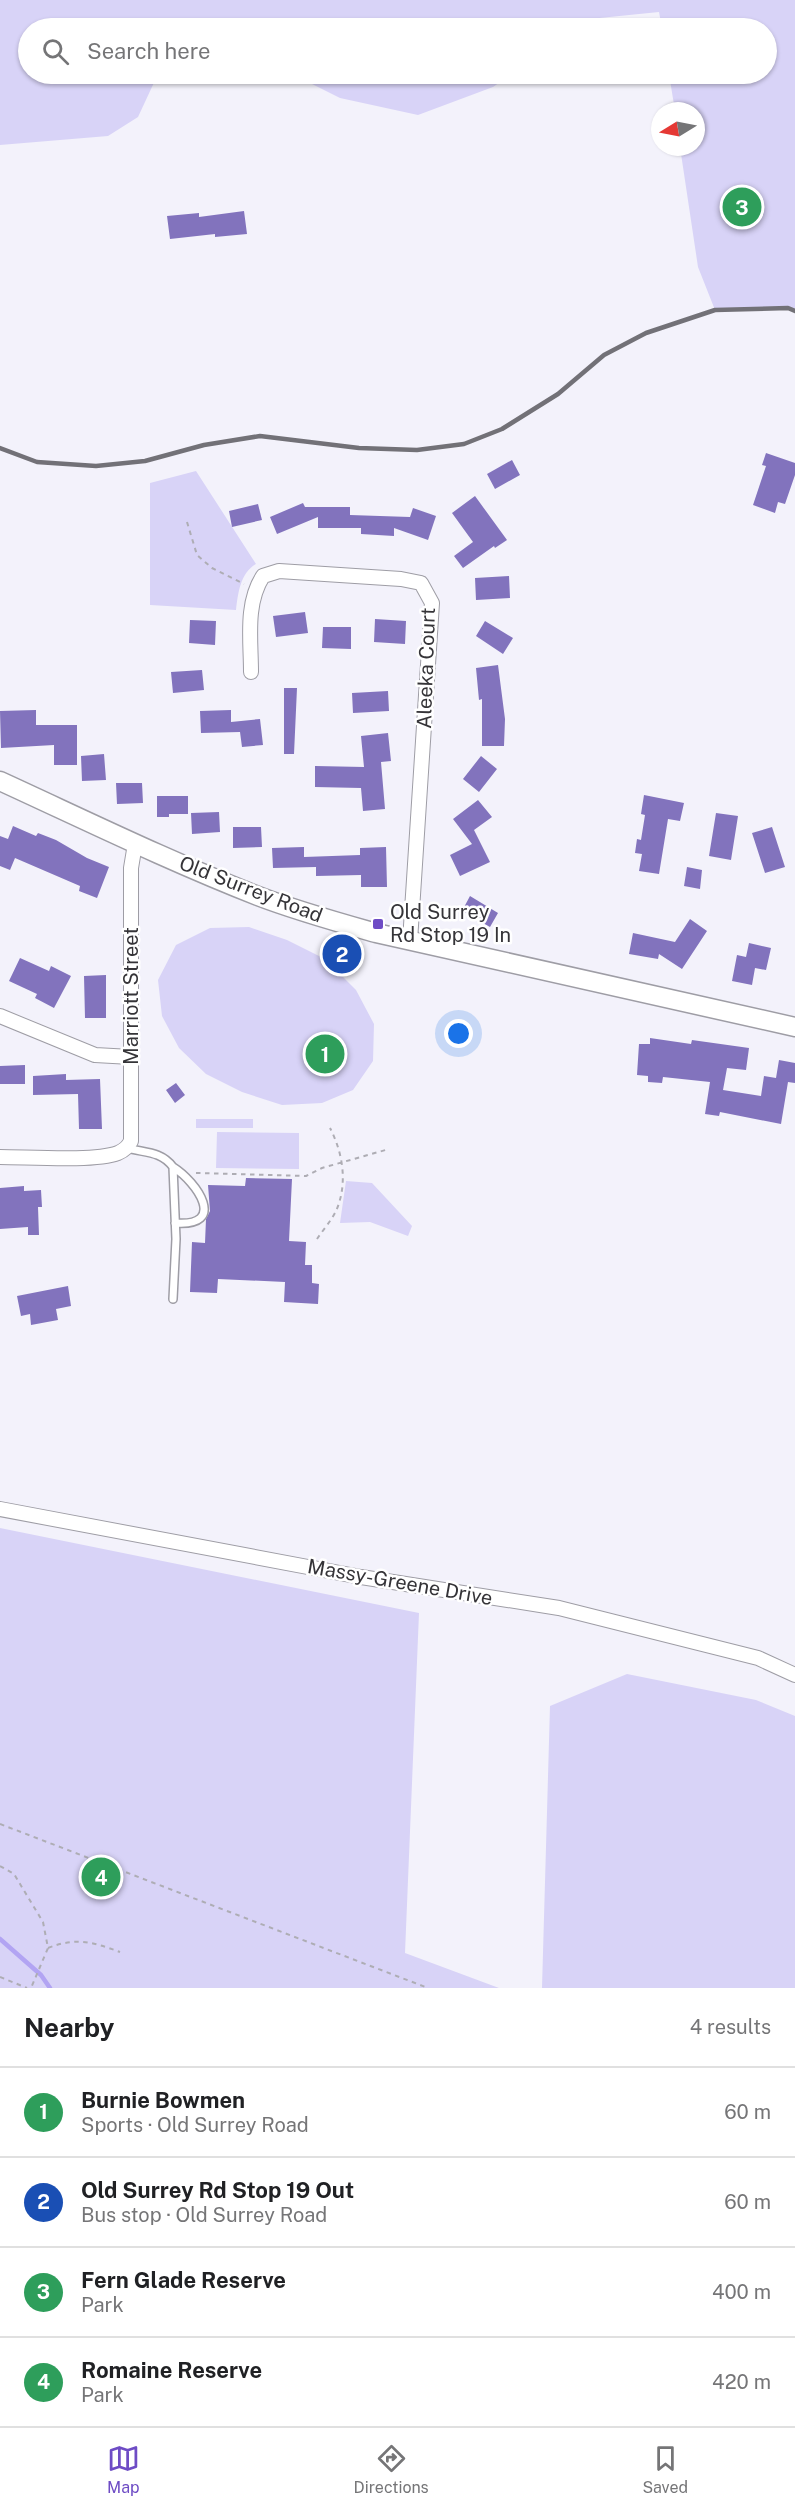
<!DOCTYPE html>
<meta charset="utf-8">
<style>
body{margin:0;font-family:"Public Sans",sans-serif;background:#f2f2f2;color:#202124}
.compass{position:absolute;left:651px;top:102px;width:54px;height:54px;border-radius:50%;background:#fff;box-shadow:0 2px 4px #0004;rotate:260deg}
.you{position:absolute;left:459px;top:1034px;width:21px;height:21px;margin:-15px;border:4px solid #fff;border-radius:50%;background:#1a73e8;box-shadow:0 0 0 9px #1a73e833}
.badge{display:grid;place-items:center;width:39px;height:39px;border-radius:50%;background:#6e4cc5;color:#fff;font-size:20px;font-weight:700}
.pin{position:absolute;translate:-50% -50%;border:3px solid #fff;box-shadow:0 2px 6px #0006}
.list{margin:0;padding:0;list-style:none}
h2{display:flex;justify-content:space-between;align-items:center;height:78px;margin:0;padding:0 24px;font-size:26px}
h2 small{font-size:20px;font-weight:400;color:#757577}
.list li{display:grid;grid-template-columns:39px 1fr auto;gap:18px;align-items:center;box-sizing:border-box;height:90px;padding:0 24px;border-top:2px solid #e0e0e0}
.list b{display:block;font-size:22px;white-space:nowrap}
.list p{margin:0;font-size:20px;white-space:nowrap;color:#757577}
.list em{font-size:20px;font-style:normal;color:#757577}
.icon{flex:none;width:33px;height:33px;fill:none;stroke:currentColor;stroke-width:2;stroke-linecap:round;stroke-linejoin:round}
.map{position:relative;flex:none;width:795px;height:1988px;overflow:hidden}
.search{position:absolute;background:#fff;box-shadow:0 2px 4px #0004;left:18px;right:18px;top:18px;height:66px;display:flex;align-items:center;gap:15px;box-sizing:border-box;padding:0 21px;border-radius:33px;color:#757577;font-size:22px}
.sheet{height:438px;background:#fff}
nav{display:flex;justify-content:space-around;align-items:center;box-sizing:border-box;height:84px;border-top:2px solid #e0e0e0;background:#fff;font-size:16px;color:#757577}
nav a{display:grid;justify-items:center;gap:3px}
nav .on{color:#6e4cc5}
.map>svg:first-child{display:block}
.green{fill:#d8d3f7}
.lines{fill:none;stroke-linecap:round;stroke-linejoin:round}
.stream{stroke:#b2a4f3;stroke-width:4.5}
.building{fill:#8273bd}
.lane-casing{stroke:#9e9da5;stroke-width:10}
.street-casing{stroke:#9e9da5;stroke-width:16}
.secondary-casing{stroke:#9e9da5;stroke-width:21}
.path{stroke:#aeadb4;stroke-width:2;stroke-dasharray:4.5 4.5;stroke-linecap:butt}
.lane{stroke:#fff;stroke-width:7}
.street{stroke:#fff;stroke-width:14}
.secondary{stroke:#fff;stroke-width:18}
.rail{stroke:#727177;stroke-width:4.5}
.poi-dot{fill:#6e4cc5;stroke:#fff;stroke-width:2}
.labels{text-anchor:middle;stroke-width:5;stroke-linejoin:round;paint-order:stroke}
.street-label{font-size:20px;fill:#353438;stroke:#fff}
.poi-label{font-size:20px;fill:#353438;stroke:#fff;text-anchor:start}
</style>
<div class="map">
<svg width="795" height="1988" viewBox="0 0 795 1988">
<rect width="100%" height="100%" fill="#f3f2fb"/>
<path class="green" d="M0 0H795V311L788 308 715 310 698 267 680 147H696V111H675L669 74H766V28H662L659 12 550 23 548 28H28V74H158L138 117 108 136 0 145Z
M292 74H512L493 87 418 115 340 98Z
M196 471 256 564C240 573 238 594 236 610L150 605V483Z
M249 927 287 940 325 959 356 990 374 1024 373 1061 353 1090 322 1103 282 1105 242 1092 206 1074 179 1048 162 1016 158 980 176 945 210 928Z
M196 1119H253V1128H196Z
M217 1132 299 1133V1169L216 1168Z
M346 1181 372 1183 412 1226 408 1236 370 1222 340 1223Z
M0 1528 419 1613 405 1953 499 1988H0Z
M627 1674 756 1700 795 1716V1988H542L550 1706Z"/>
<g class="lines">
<path class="stream" d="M0 1939 41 1975 50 1988"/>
</g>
<path class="building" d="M244 211 247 234 215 237V234L170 239 167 216 199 213V217Z
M766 453 795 463V475L785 504 778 502 775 513 753 505 766 466 762 465Z
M512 460 520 475 495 489 487 474Z
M475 496 507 540 495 548 494 546 463 568 454 556 473 542 452 513Z
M303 503 305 507H350V515L410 517 413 508 436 516 428 540 394 528V536L361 534V528H318V517L277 534 270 517Z
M258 504 262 520 232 527 229 511Z
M509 576 510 598 476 600 475 578Z
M305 612 308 633 276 637 273 616Z
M375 619 406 621 405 644 374 642Z
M190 620 216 621 215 645 189 643Z
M485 621 513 638 503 654 476 636Z
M323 627H351V649L322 648Z
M498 665 505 719 504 746H482V699L479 700 476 668Z
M202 670 204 690 173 693 171 672Z
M284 688H297L294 754H284Z
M388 691 389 711 353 713 352 693Z
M36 710V725H77V765H54V745L1 748 0 711Z
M231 710V722L260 719 263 745 242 747 240 732 201 733 200 711Z
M388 733 391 761 381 762 385 809 363 811 361 788 315 787V766L364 767 361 736Z
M104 754 106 780 82 781 81 756Z
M481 756 497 769 479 792 463 779Z
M116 783H142L143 803 117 804Z
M644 795 684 803 680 821 668 819 659 874 639 871 642 854 635 853 637 839 641 840 645 815 641 814Z
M157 796H188V814H169V817H157Z
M478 800 492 817 474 830 490 862 460 876 450 855 472 844 453 819Z
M219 812 220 832 192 834 191 813Z
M716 813 738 816 731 860 709 856Z
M13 826 36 836 38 833 56 840 87 858 109 867 97 898 79 891 80 886 15 858 10 870 0 866V836L8 839Z
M233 827H261L262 847 233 848Z
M772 827 785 867 765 873 752 833Z
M304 847V857L360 855V848L386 847 387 887H361V875L316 876V867L273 868 272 848Z
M687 867 702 870 700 889 684 886Z
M470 896 498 913 490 927 462 911Z
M690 919 707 931 682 969 659 954 658 959 629 954 633 933 675 942Z
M749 943 771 948 766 970 755 968 752 985 732 981 737 955 746 957Z
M20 958 49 971 51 966 71 976 54 1008 35 998 37 994 9 981Z
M106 975V1018H85L84 976Z
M650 1038 691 1044 692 1040 749 1048 746 1070 727 1068 723 1090 761 1096 764 1076 776 1078 779 1060 795 1063V1083L788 1082 781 1124 720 1112 719 1116 705 1114 710 1082 663 1077 662 1083 648 1082V1076L637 1075 639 1044H650Z
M25 1065V1084H0V1066Z
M66 1074V1080L100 1079 102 1129H79L78 1094 33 1095V1076Z
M176 1083 185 1095 175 1103 166 1090Z
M246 1178 292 1179 289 1241 306 1242 305 1265H312V1283L319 1284 318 1304 284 1302 285 1282 218 1279 217 1293 190 1292 192 1242 205 1243 206 1219 210 1211 208 1185 245 1186Z
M24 1186V1191L41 1190 42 1207H38L39 1235H28V1227L0 1229V1188Z
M68 1286 71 1306 56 1309 58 1320 31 1325 30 1314 21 1316 17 1296Z"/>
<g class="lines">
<defs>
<path id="lane" d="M127 1148C145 1153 161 1151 173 1167L176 1239 173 1299
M173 1167C197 1182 228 1227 175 1223"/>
<path id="street" d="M251 672C251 640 245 604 263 576L279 571 401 579 421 583 432 603 410 941
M0 1016 95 1055 131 1057
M0 1157C28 1157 94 1162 118 1153 125 1150 128 1147 131 1141V868L135 844
M0 1509 361 1577 559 1608 758 1658 795 1675"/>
<path id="secondary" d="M0 781C85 820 171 862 258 896 297 911 337 922 376 933L795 1027"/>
</defs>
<use href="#lane" class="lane-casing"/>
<use href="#street" class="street-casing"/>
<use href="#secondary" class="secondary-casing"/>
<path class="path" d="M187 522 197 555 212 568 244 584
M196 1173 306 1176 322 1168 389 1149
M317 1239C323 1230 331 1221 336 1211 348 1184 343 1153 330 1128
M0 1824 428 1988
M0 1866 14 1874 43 1922 48 1948 31 1988
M48 1948C76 1937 93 1942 120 1952
M0 1977 27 1988"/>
<use href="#lane" class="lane"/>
<use href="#street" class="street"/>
<use href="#secondary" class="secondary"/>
<path class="rail" d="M0 448 37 462 96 466 145 461 204 445 260 436 359 448 417 450 464 444 502 429 558 394 604 355 646 333 715 310 788 308 795 311"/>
</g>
<rect class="poi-dot" x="372" y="918" width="12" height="12" rx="3"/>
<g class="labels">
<g class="street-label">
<text transform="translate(426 668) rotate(-88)" y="7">Aleeka Court</text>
<text transform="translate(251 889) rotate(21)" y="7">Old Surrey Road</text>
<text transform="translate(131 996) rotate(-90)" y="7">Marriott Street</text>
<text transform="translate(400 1582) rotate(10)" y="7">Massy-Greene Drive</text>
</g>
<g class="poi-label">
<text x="390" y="919">Old Surrey<tspan x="390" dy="23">Rd Stop 19 In</tspan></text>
</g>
</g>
</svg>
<svg class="compass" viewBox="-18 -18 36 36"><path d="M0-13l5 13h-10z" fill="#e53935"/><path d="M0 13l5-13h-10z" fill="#757577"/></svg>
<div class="you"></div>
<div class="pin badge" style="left:325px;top:1054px;background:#2e9e5b">1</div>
<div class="pin badge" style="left:342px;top:954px;background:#1a4fb4">2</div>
<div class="pin badge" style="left:742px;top:207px;background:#2e9e5b">3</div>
<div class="pin badge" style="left:101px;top:1877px;background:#2e9e5b">4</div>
<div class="search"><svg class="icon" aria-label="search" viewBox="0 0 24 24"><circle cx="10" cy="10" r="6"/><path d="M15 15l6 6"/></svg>Search here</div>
</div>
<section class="sheet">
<h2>Nearby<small>4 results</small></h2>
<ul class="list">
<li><span class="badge" style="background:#2e9e5b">1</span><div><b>Burnie Bowmen</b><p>Sports · Old Surrey Road</p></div><em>60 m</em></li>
<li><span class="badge" style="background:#1a4fb4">2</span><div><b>Old Surrey Rd Stop 19 Out</b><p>Bus stop · Old Surrey Road</p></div><em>60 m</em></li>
<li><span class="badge" style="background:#2e9e5b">3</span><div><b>Fern Glade Reserve</b><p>Park</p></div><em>400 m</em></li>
<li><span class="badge" style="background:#2e9e5b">4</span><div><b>Romaine Reserve</b><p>Park</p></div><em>420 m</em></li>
</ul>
</section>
<nav>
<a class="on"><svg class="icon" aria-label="map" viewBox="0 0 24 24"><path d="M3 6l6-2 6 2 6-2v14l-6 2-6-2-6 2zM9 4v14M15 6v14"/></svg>Map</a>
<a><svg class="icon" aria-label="directions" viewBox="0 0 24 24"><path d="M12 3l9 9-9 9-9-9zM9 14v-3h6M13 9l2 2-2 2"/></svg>Directions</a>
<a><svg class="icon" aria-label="saved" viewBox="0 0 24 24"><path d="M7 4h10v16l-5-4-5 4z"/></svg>Saved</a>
</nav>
